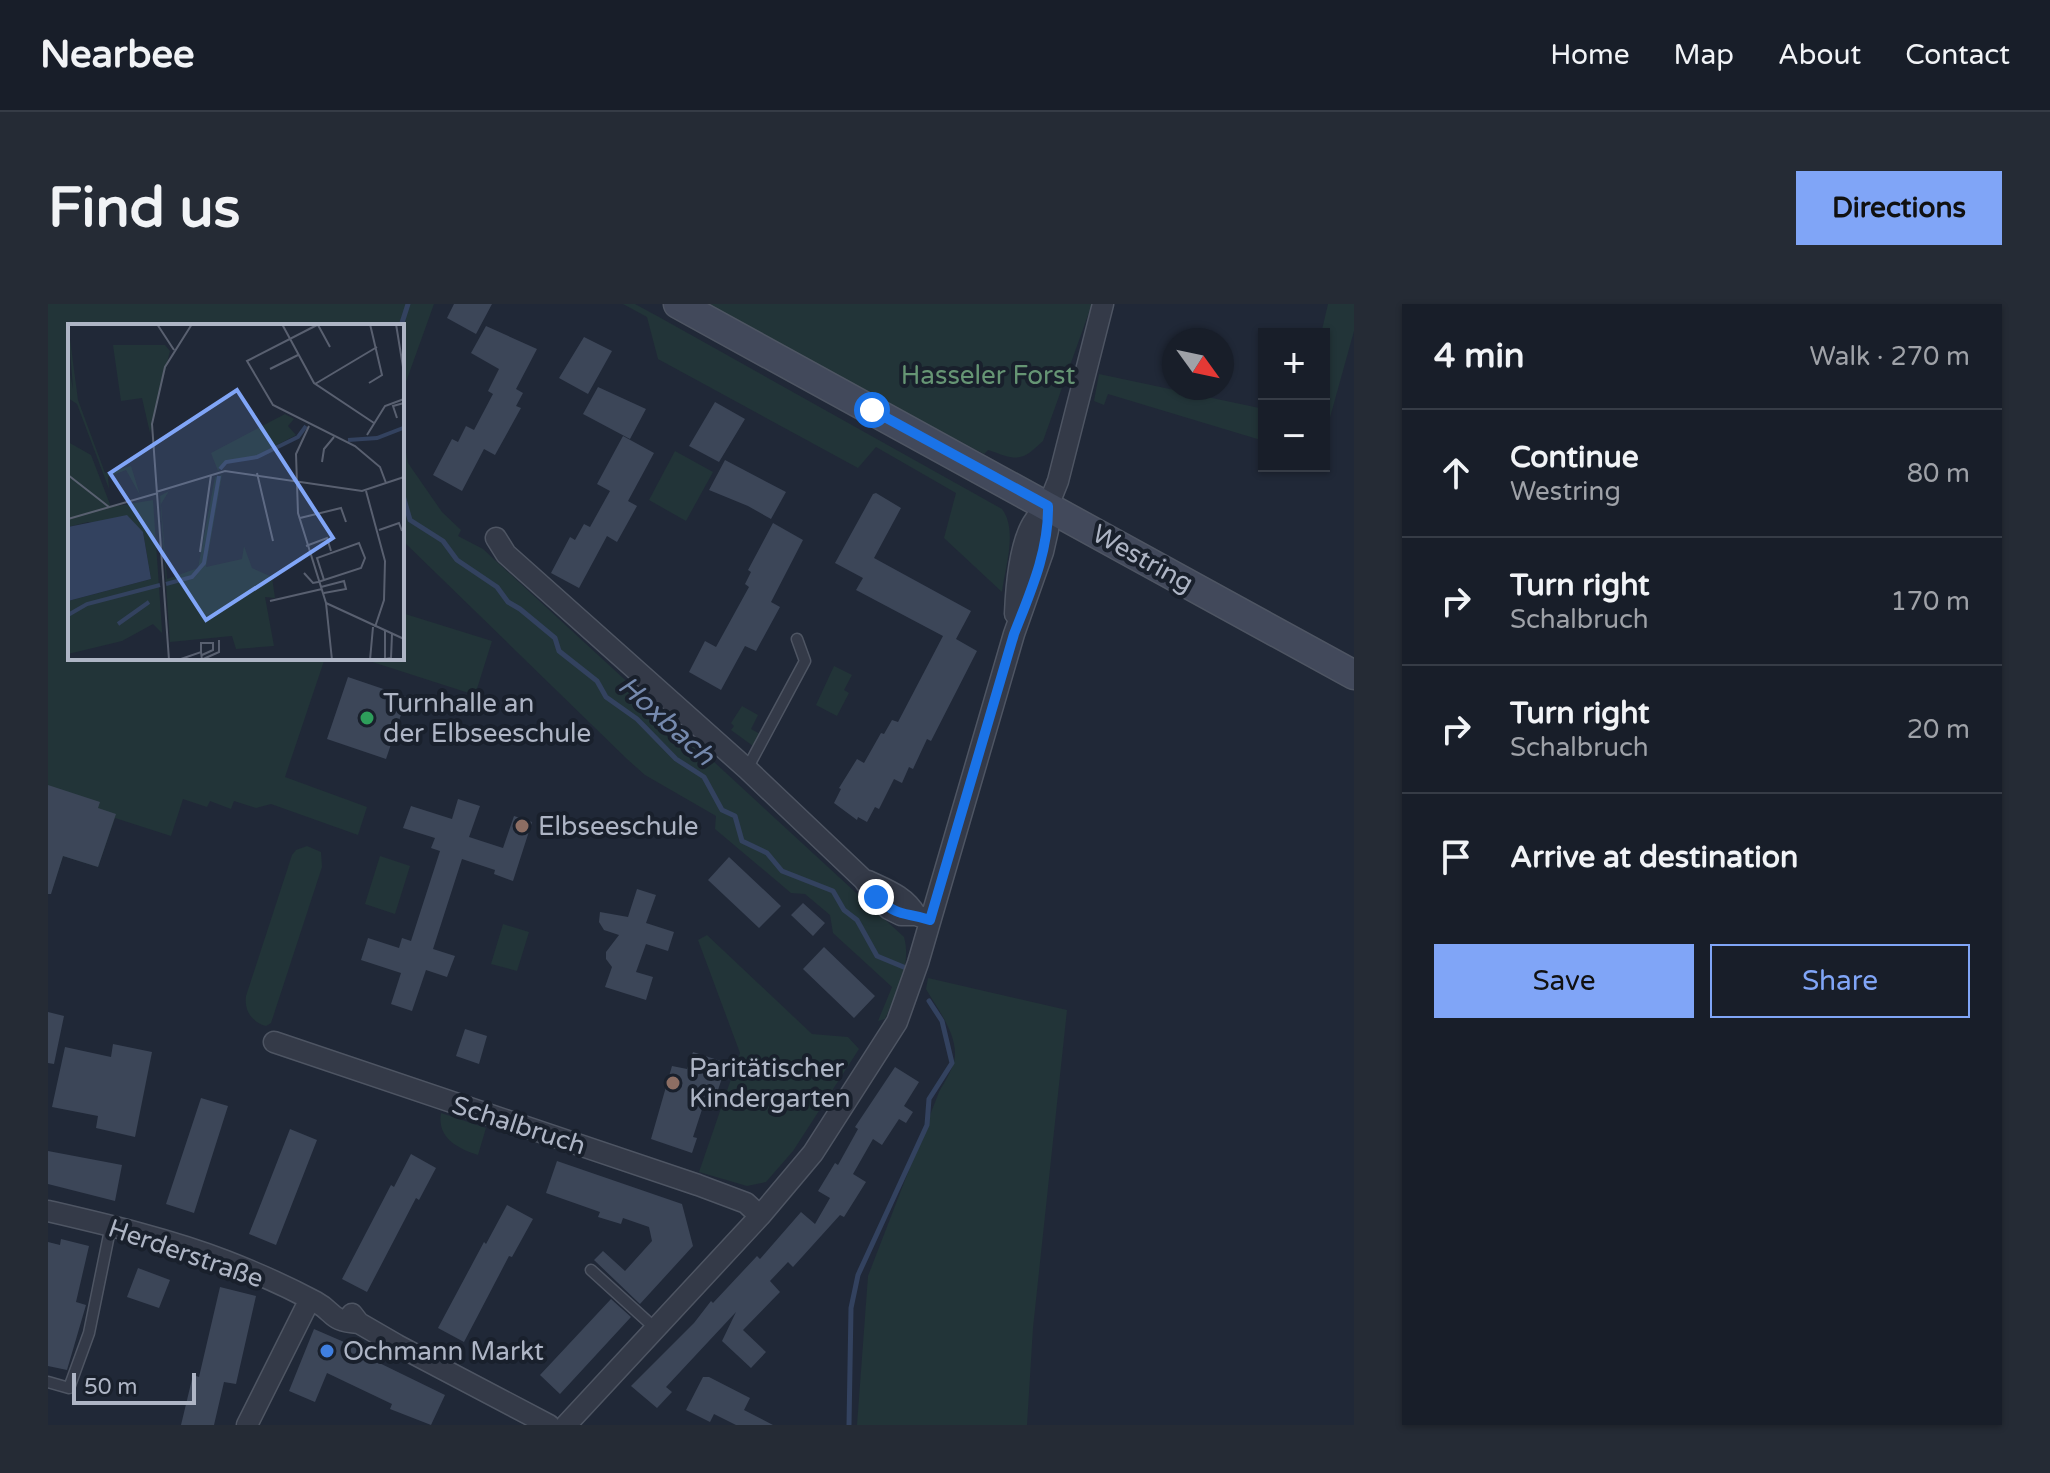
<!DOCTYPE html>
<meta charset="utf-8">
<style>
body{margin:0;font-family:"Varela Round",sans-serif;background:#252b35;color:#f1f3f6}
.controls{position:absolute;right:24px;top:24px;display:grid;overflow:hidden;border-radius:0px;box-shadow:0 2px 6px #0004}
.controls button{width:72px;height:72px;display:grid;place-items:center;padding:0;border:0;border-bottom:2px solid #363c46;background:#181e29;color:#f1f3f6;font:40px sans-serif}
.compass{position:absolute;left:1114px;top:24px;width:72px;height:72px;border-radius:50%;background:#181e29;box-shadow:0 2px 6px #0004;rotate:123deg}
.scale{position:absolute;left:24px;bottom:20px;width:124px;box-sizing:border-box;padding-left:8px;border:4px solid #aeb5c5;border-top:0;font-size:22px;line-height:28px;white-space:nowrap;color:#aeb5c5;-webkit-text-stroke:6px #19202c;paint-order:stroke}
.stop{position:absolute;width:24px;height:24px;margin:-18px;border:6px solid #1a73e8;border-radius:50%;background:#fff}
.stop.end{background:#1a73e8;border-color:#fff;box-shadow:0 2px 8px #0008}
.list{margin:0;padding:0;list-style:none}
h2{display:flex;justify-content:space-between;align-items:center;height:104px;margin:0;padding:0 32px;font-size:34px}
h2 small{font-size:26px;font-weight:400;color:#9fa2a8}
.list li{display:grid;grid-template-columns:52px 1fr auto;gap:24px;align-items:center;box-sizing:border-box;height:128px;padding:0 32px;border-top:2px solid #363c46}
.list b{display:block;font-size:30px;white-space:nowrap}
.list p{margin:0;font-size:26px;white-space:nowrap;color:#9fa2a8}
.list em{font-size:26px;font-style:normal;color:#9fa2a8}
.actions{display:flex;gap:16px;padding:24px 32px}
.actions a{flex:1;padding:18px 0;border:2px solid #80a5f7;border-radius:0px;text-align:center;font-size:28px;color:#80a5f7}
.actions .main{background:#80a5f7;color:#111}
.icon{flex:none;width:44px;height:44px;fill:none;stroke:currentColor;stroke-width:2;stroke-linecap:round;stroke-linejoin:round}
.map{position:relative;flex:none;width:1306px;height:1121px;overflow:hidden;border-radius:0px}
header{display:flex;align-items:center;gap:48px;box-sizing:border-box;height:112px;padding:0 40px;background:#181e29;border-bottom:2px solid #363c46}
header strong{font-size:38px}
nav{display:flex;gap:44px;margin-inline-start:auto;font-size:28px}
.intro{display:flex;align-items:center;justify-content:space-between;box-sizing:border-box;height:192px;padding:0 48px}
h1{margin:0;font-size:56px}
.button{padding:20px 36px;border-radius:0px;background:#80a5f7;color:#111;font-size:28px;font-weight:700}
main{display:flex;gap:48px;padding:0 48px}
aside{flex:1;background:#181e29;border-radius:0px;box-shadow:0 2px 6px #0004}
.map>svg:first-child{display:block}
.green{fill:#223438}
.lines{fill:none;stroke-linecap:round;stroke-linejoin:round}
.stream{stroke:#33425f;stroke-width:5}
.building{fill:#3c4658}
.service-casing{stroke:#4e5563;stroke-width:13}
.minor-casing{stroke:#4e5563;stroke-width:23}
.secondary-casing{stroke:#4e5563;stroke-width:31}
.service{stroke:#343a48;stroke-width:10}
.minor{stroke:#343a48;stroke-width:20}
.secondary{stroke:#42495b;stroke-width:28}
.route{stroke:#1a73e8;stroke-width:10}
.leisure-dot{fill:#2e9e5b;stroke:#19202c;stroke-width:3}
.education-dot{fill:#8d6e63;stroke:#19202c;stroke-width:3}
.shop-dot{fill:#3f7fe0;stroke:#19202c;stroke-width:3}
.labels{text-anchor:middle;stroke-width:8;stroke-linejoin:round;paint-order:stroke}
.park-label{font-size:26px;fill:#669574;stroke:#19202c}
.street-label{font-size:26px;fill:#aeb5c5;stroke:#19202c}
.poi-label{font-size:26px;fill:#aeb5c5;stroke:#19202c;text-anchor:start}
.water-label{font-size:28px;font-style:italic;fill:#7589ad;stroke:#19202c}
.inset-river{fill:none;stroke:#33425f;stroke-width:4}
.inset-road{fill:none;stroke:#596070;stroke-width:2}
.view{fill:#80a5f7;fill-opacity:0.15;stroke:#80a5f7;stroke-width:4}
.inset-edge{fill:none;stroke:#aeb5c5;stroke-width:4}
</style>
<header>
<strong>Nearbee</strong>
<nav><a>Home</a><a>Map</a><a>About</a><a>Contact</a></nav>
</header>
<div class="intro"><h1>Find us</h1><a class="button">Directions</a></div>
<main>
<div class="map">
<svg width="1306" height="1121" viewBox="0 0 1306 1121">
<rect width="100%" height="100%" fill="#202837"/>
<path class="green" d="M0 0H386L354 89V22H22V354H277L237 473 319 503 310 531 223 500 208 504 186 497 183 505 162 497 159 503 135 495 123 532 67 514 50 563 15 552 5 583 0 581Z
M575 0H587L611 13 954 205C970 226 957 264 954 288L896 234 908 189 828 143 810 164 610 55 599 13Z
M652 0H1044L995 137C972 159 969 156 940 146L936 150Z
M1280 0H1306V27L1276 135V30H1273Z
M1051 70 1216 105V137L1060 90 1056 101 1046 97Z
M354 126 360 159 394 208 413 226 410 232 435 245 856 633C864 661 848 690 837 715L830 717 844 683 785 629 782 611 757 590 743 589 667 525 668 512 597 471 579 455 354 236Z
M627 147 665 168 638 217 601 196Z
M354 309 444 337 427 391 312 354H354Z
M786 362 804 371 796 386 801 389 789 412 768 401Z
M694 402 710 411 703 425 714 431 705 442 683 426 686 422 683 419Z
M259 542 273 548 274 563 223 719 218 722C204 718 196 707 198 692L244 551 248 546Z
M332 552 362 562 347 610 317 600Z
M455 620 481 628 469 667 443 660Z
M659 631 764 730 800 733 811 745 745 847 718 878 699 882 651 868 692 749 650 636Z
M880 674 1019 706 985 1024 979 1121H809L820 972 891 788C896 779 903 768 906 758 912 733 890 706 878 685Z
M393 809 438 824 430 851C409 844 389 834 393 809Z"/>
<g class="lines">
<path class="stream" d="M353 22 360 0
M354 188 362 216 395 237 409 256 449 283 460 298 472 305 507 334 511 347 549 377 558 393 589 415 628 455 656 473 674 506 687 512 694 537 719 549 734 567 785 587 796 606 809 616 829 652 858 664
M801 1121 803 1004 810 971 879 821 881 795 904 759 894 717 881 697"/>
</g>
<path class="building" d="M406 0H444L428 30 399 14Z
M438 22 489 45 468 85 475 89 468 102 473 104 447 151 436 145 414 187 385 171 404 135 410 138 418 122 426 126 445 90 440 87 451 65 423 49Z
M536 33 564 47 540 90 511 74Z
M550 83 598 105 582 135 535 110Z
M667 98 697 115 671 158 641 142Z
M575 132 606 149 580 197 589 202 569 238 559 232 531 284 503 269 522 233 527 236 536 220 542 223 562 187 549 180Z
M677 156 738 188 723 215 700 202 661 186Z
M828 189 853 204 826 254 923 307 908 335 929 347 883 437 879 435 865 465 861 463 854 479 846 475 831 505 827 503 819 518 810 513 809 516 786 499 793 485 791 484 809 455 816 459 833 429 836 430 844 416 850 418 895 332 808 286 815 274 787 259 825 190Z
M725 219 755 236 723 298 732 303 708 347 697 342 673 386 641 368 657 337 668 343 701 283 697 280 703 268 700 266Z
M300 373 359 393 338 455 279 435Z
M0 481 52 498 50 504 68 510 50 563 15 552 3 590H0Z
M410 495 432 502 421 533 455 544 466 512 484 518 465 577 446 570 447 566 414 555 385 645 407 652 399 673 378 666 364 707 343 700 353 669 313 656 320 634 351 644 354 634 363 637 392 547 383 544 387 534 355 524 363 502 404 515Z
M681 553 733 602 711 624 660 576Z
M589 585 608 591 598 619 626 628 620 647 598 640 588 668 605 673 598 696 557 683 564 663 558 655V648L571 631 556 626 551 618 552 608 580 613Z
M755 599 777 619 765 632 743 611Z
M776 643 827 692 806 714 755 665Z
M0 708 16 712 6 760 0 759Z
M417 725 439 732 431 760 408 752Z
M65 740 104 748 87 833 48 824 50 812 4 803 17 743 63 753Z
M645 748 679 759 670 786 661 784 645 833 649 834 644 849 603 835 624 762 639 765Z
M847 763 871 778 856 802 865 808 858 819 851 815 834 841 825 835 805 870 818 878 796 913 792 911 745 963 740 958 722 977 732 988 695 1026 718 1048 703 1064 674 1037 688 1008 618 1083 624 1088 609 1104 583 1082 646 1019 663 997 665 999 709 952 712 955 753 908 767 920 782 894 770 887 787 859 790 861 810 825 807 823Z
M153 794 180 802 146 909 118 900Z
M242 825 269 836 228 941 201 930Z
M0 847 74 861 67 897 0 880Z
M363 850 388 864 371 896 368 894 319 988 294 975 343 881 346 883Z
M509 857 634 900 645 942 592 1000 546 956 555 947 577 967 604 937 601 923 575 914 573 920 550 913 552 908 498 889Z
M459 901 485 915 464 953 461 952 416 1038 390 1024 436 938 438 940Z
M13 935 41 942 28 998 38 1001 19 1066 0 1062V938L12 941Z
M90 964 122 976 111 1004 79 993Z
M172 983 208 992 188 1080 176 1078 166 1121H133L145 1071 151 1073Z
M563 995 583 1013 512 1090 492 1071Z
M266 1025 319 1048 317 1052 397 1091 383 1121 342 1105 344 1100 279 1069 267 1098 241 1087Z
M655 1073H661L702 1094 696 1106 725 1121H688L666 1110 662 1118 638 1106Z"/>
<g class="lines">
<defs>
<path id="service" d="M699 465 757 357 749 335
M543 966 608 1025
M0 1078 21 1084 41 1029 63 921"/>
<path id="minor" d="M448 234 458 250 699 465 816 576 828 593 841 605 853 611H868L882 616
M967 310C968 285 972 236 987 216 990 211 996 206 1000 202
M820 577C839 586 857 592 868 611
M226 738 650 881 698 899 712 912
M0 907C60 921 121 935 178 957 209 969 240 983 268 998 288 1009 281 1017 311 1019
M304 1010 311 1019 349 1041 501 1121
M199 1121 262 995
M518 1121 712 912 765 849 849 718 870 659 966 330 995 248 1000 226V202L1010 177 1055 0"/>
<path id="secondary" d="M630 0 1306 371"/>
</defs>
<use href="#service" class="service-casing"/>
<use href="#minor" class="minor-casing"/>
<use href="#secondary" class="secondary-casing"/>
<use href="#service" class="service"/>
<use href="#minor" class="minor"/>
<use href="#secondary" class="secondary"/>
</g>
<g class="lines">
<path class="route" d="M824 106 1000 202C1001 247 982 289 966 330L882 616C855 607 853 615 828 593"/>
</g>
<circle class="leisure-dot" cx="319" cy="414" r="8"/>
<g class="education-dot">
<circle cx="474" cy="522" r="8"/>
<circle cx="625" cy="779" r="8"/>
</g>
<circle class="shop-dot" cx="279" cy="1047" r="8"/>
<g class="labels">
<g class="park-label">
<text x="940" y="80">Hasseler Forst</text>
</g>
<g class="street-label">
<text transform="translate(1095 254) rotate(29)" y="9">Westring</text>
<text transform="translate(471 821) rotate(18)" y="9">Schalbruch</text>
<text transform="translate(138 949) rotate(19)" y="9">Herderstraße</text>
</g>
<g class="poi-label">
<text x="335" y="408">Turnhalle an<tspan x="335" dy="30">der Elbseeschule</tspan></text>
<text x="490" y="531">Elbseeschule</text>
<text x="641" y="773">Paritätischer<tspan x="641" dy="30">Kindergarten</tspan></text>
<text x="295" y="1056">Ochmann Markt</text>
</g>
<g class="water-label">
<text transform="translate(619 416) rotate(42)" y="10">Hoxbach</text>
</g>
</g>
<g transform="translate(20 20)">
<rect width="336" height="336" fill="#202837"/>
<path d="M0 0 10 76 37 149 63 142 72 171 58 146 40 153 41 165 9 80 0 74V40L5 65ZM45 21H97L102 27 82 109 74 74 53 77ZM217 90 226 95 220 102 228 111 188 132 158 138 150 147 143 129ZM0 118 23 131 43 183 85 176 96 335 94 309 85 300 54 317 0 330V277L83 255 75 208 20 198 0 203ZM154 151 138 243 174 235 176 222 184 244 204 253 207 274 197 273 206 322 168 325 164 312 102 318 92 172 101 167 93 180 99 255 130 244 147 153Z" fill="#223438"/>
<path d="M59 191 75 208 83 255 0 277V203Z" fill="#33425f"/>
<path class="inset-river" d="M280 116 309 114 335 104M152 145 158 138 189 133 230 113 238 102M98 260 124 253 136 239 151 152M0 291 19 280 92 261M50 300 81 278"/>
<path class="inset-road" d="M89 0 106 26M214 0 246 59 306 99M251 0 179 37 205 81 287 122 312 143 318 159M328 0 336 49M250 1 262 23M202 45 230 31M301 59 314 51 302 0M247 60 309 23M329 94 325 82 336 79M241 102 228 130 230 189 258 279 264 336M299 111 317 82 336 75M254 138 256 125 266 113M189 149 205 217M0 151 41 183M298 167 317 237 316 276 307 303M88 168 157 147 294 167 336 153M232 194 273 184 278 198M0 195 90 169M311 206 331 199 334 207M238 222 259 214 263 227M132 228 143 151M236 249 245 259 250 258 293 244 297 234 291 219 249 234 256 256M253 263 276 257 278 265 256 269M202 277 254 265M258 279 336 315M317 307V335L323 334 324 310M133 328V319H145V326L134 331M101 336 84 100 97 43 124 0M110 336 133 328 134 336M133 336 151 328V316M302 336 305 303"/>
<path class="view" d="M169 66 265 214 138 296 42 149Z"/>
<rect width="336" height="336" class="inset-edge"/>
</g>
</svg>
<div class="controls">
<button>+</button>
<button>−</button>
</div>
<svg class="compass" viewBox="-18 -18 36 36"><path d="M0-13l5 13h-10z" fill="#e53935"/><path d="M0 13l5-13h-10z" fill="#9fa2a8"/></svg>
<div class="scale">50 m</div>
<div class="stop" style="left:824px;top:106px"></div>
<div class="stop end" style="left:828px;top:593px"></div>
</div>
<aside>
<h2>4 min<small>Walk · 270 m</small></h2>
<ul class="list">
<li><svg class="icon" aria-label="ahead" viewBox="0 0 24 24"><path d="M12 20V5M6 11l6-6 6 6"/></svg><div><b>Continue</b><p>Westring</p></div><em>80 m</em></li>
<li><svg class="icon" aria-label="right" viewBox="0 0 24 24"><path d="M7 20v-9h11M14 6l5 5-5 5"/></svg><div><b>Turn right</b><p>Schalbruch</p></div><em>170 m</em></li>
<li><svg class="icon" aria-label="right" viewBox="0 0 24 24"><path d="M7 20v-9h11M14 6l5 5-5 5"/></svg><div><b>Turn right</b><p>Schalbruch</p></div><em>20 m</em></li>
<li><svg class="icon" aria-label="arrive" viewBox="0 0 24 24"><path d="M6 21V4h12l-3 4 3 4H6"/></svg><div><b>Arrive at destination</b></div></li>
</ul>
<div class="actions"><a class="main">Save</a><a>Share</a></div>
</aside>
</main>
